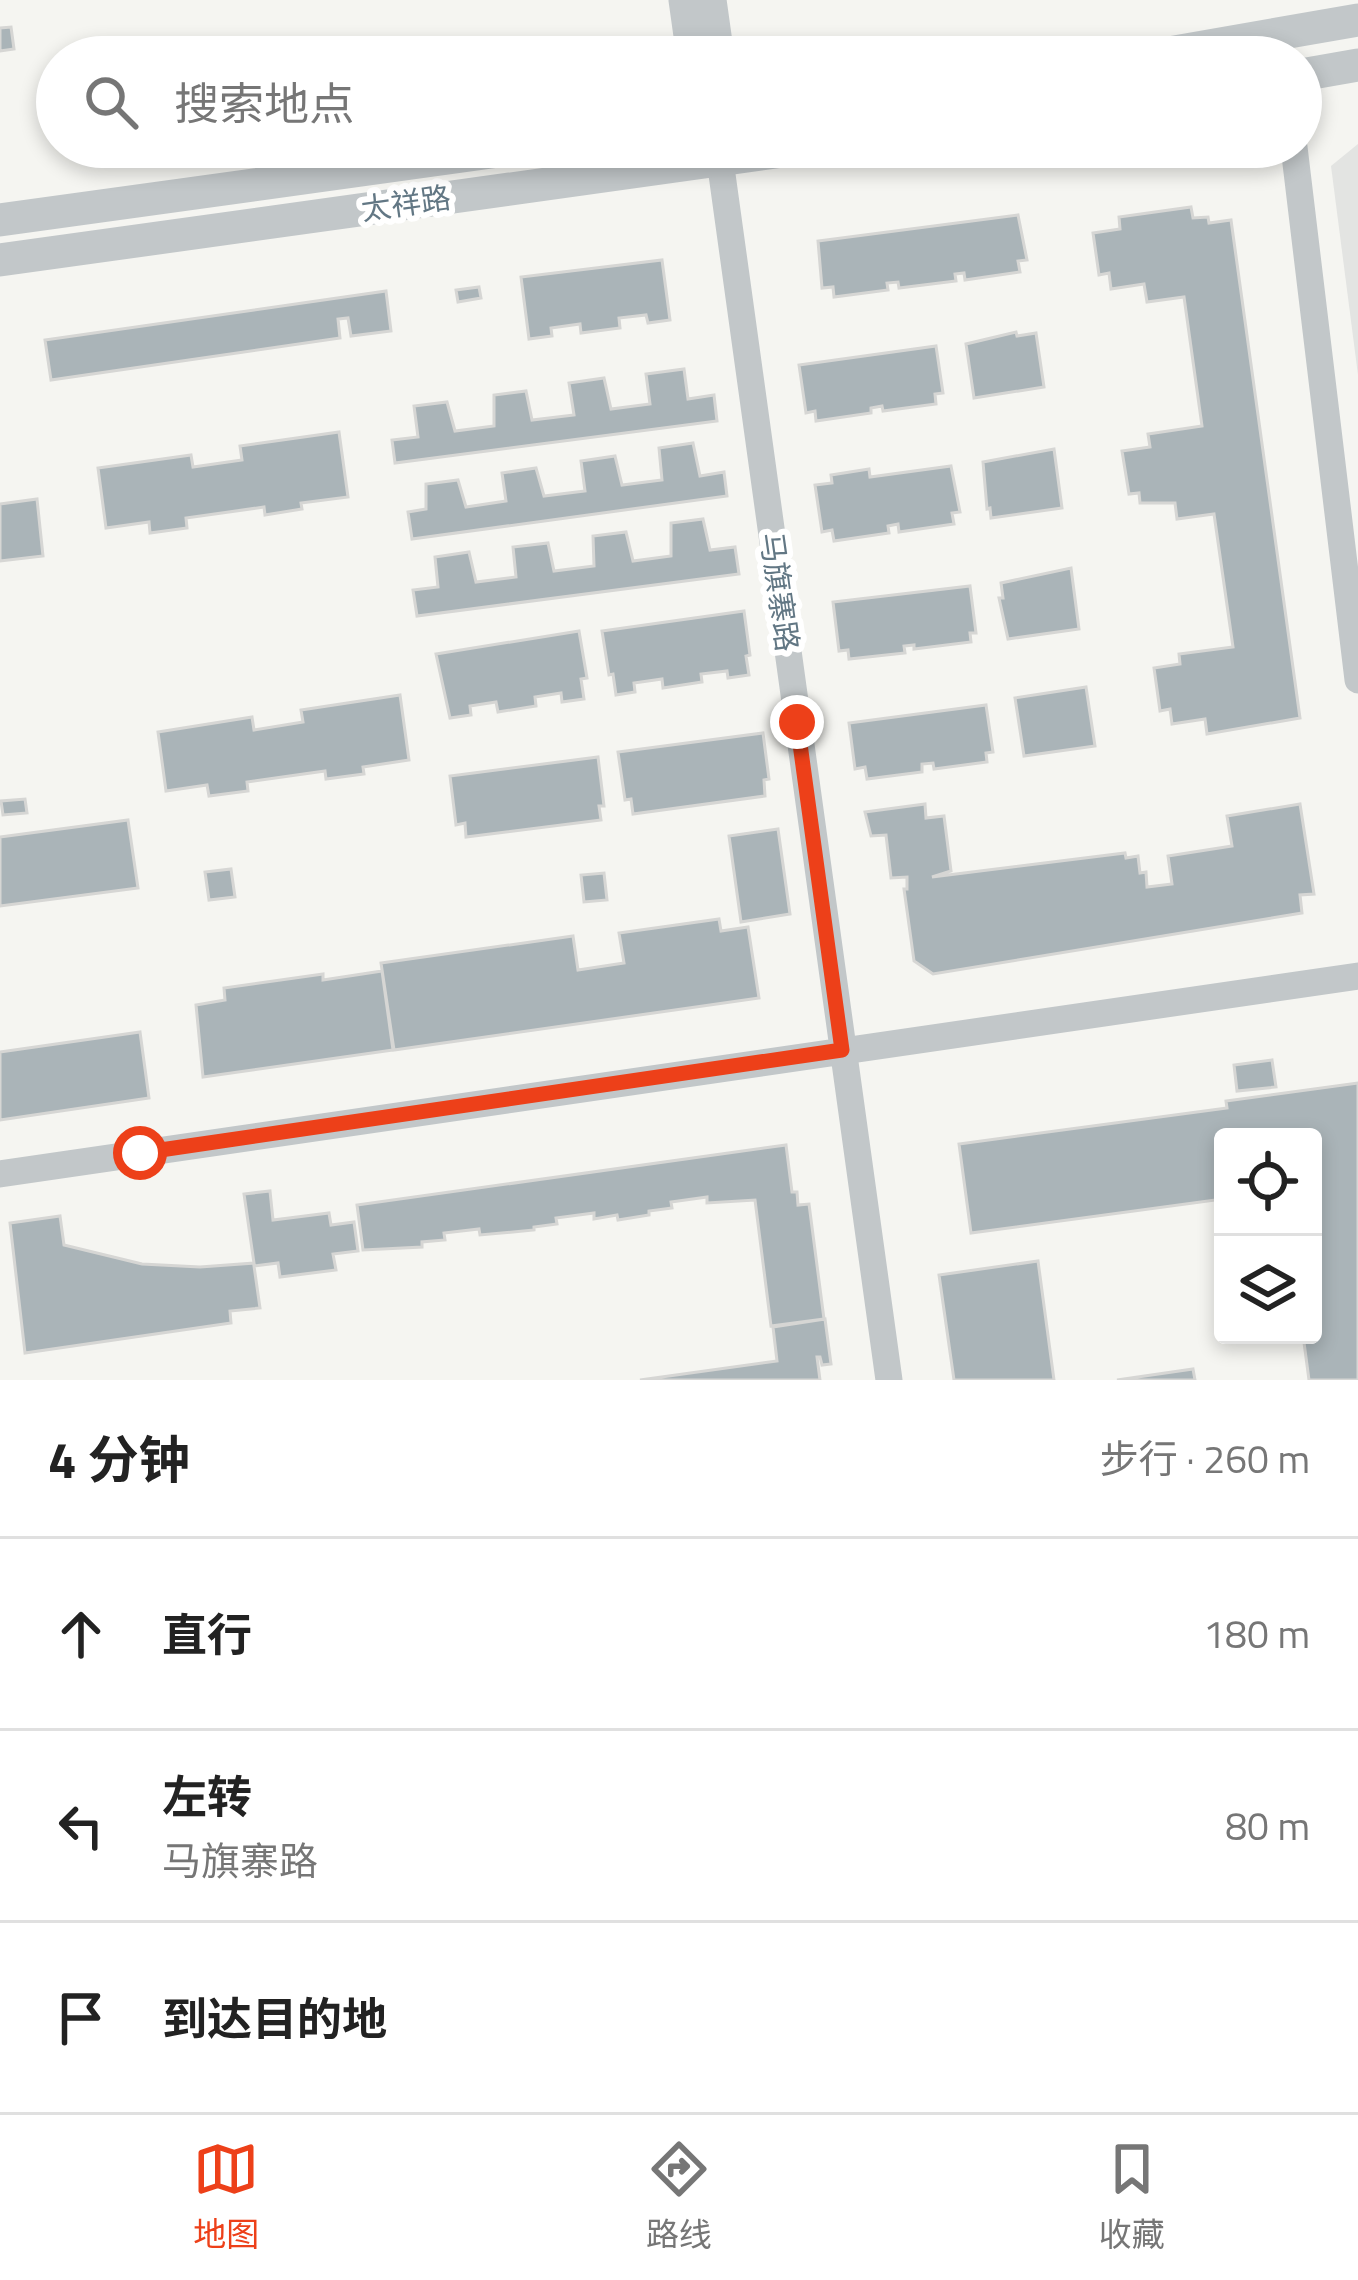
<!DOCTYPE html>
<html lang="zh">
<meta charset="utf-8">
<style>
body{margin:0;font-family:"Titillium Web","Noto Sans SC",sans-serif;background:#f6f6f6;color:#222}
.controls{position:absolute;right:36px;bottom:36px;display:grid;overflow:hidden;border-radius:12px;box-shadow:0 6px 18px #0003}
.controls button{width:108px;height:108px;display:grid;place-items:center;padding:0;border:0;border-bottom:3px solid #e0e0e0;background:#fff;color:#222;font:60px sans-serif}
.stop{position:absolute;width:36px;height:36px;margin:-27px;border:9px solid #ed4019;border-radius:50%;background:#fff}
.stop.end{background:#ed4019;border-color:#fff;box-shadow:0 3px 12px #0008}
.list{margin:0;padding:0;list-style:none}
h2{display:flex;justify-content:space-between;align-items:center;height:156px;margin:0;padding:0 48px;font-size:51px}
h2 small{font-size:39px;font-weight:400;color:#767676}
.list li{display:grid;grid-template-columns:78px 1fr auto;gap:36px;align-items:center;box-sizing:border-box;height:192px;padding:0 48px;border-top:3px solid #e0e0e0}
.list b{display:block;font-size:45px;white-space:nowrap}
.list p{margin:0;font-size:39px;white-space:nowrap;color:#767676}
.list em{font-size:39px;font-style:normal;color:#767676}
.icon{flex:none;width:66px;height:66px;fill:none;stroke:currentColor;stroke-width:2;stroke-linecap:round;stroke-linejoin:round}
.map{position:relative;flex:none;width:1358px;height:1380px;overflow:hidden}
.search{position:absolute;background:#fff;box-shadow:0 6px 18px #0003;left:36px;right:36px;top:36px;height:132px;display:flex;align-items:center;gap:30px;box-sizing:border-box;padding:0 42px;border-radius:66px;color:#767676;font-size:45px}
.sheet{height:732px;background:#fff}
nav{display:flex;justify-content:space-around;align-items:center;box-sizing:border-box;height:168px;border-top:3px solid #e0e0e0;background:#fff;font-size:33px;color:#767676}
nav a{display:grid;justify-items:center;gap:6px}
nav .on{color:#ed4019}
.map>svg:first-child{display:block}
.built{fill:#e3e4e2}
.building{fill:#aab4b8;stroke:#d6d6d4;stroke-width:3}
.lines{fill:none;stroke-linecap:round;stroke-linejoin:round}
.minor{stroke:#c2c7c9;stroke-width:27}
.tertiary{stroke:#c2c7c9;stroke-width:33}
.route{stroke:#ed4019;stroke-width:15}
.labels{text-anchor:middle;stroke-width:12;stroke-linejoin:round;paint-order:stroke}
.street-label{font-size:30px;fill:#627784;stroke:#fff}
</style>
<div class="map">
<svg width="1358" height="1380" viewBox="0 0 1358 1380">
<rect width="100%" height="100%" fill="#f5f5f1"/>
<path class="built" d="M1358 144V375L1331 166Z"/>
<path class="building" d="M11 27 14 49 0 51V28Z
M1191 207 1193 218 1208 217 1209 223 1231 220 1300 718 1207 734 1205 719 1172 724 1170 709 1160 711 1154 668 1180 664 1179 654 1233 647 1214 514 1177 519 1175 503H1140L1139 493 1129 494 1122 451 1150 447 1148 434 1202 426 1184 297 1147 302 1144 284 1111 289 1109 273 1099 275 1093 233 1120 229 1119 217Z
M1018 215 1027 260 1018 261 1020 272 965 280 964 273 955 274 956 281 899 288 898 282 887 283 888 290 834 297 833 287 822 288 818 241Z
M662 260 670 320 648 323 646 315 619 318 620 328 581 333 580 324 551 328 552 336 529 339 521 277Z
M479 287 481 298 458 302 456 290Z
M386 291 391 331 351 336 348 318 338 319 340 338 51 380 45 340Z
M1016 332 1017 336 1036 333 1044 387 974 398 966 344Z
M936 346 943 393 935 394 936 404 883 411 882 406 871 408V413L816 421 815 411 806 413 799 365Z
M684 369 688 399 714 395 717 421 395 463 392 440 418 437 414 406 447 402 455 431 494 426V395L526 391 532 420 574 415 569 383 604 378 611 409 650 404 646 374Z
M339 432 348 497 301 503 302 509 265 515 264 507 186 518 187 528 150 533 149 522 106 528 98 468 191 455 193 467 242 460 240 446Z
M693 443 700 476 724 472 727 496 412 539 408 512 426 509V484L458 480 466 507 506 501 502 473 536 468 544 496 585 491 581 461 615 456 622 485 662 480 659 448Z
M1054 449 1062 508 991 518 990 508 987 509 983 462Z
M951 466 960 512 952 513 954 524 899 532 898 524 888 526 889 533 834 541 832 530 822 532 815 485 832 483 831 475 869 469 870 477Z
M37 499 43 556 0 561V504Z
M703 519 710 550 735 547 739 574 417 616 413 590 438 587 435 557 469 552 476 582 516 577 513 547 548 543 554 571 594 566 593 536 626 532 633 561 671 556V523Z
M1071 568 1079 629 1008 639 999 598H1003L1001 583Z
M970 586 976 633H970L971 642 914 649V645L904 646 905 653 849 659 848 650 839 651 833 602Z
M744 611 750 655 746 656 749 675 728 678 727 671 701 674 702 682 663 688 662 679 634 683 635 692 616 695 613 674 609 675 602 631Z
M579 631 587 678 581 679 584 699 562 702 561 693 535 697 536 706 498 712 496 702 470 706 471 715 450 718 436 654Z
M1086 687 1095 746 1024 756 1015 698Z
M400 695 409 760 363 767 364 774 326 779 325 771 247 782 248 791 209 796 207 785 166 791 158 732 252 717 254 730 303 722 301 710Z
M986 705 993 752 986 753 987 762 934 769 933 763 922 764V772L867 779 865 767 855 769 849 723Z
M763 733 769 779 764 780 765 796 633 814 631 799 625 800 618 752Z
M598 757 604 806H599L601 820 466 837 465 823 456 825 450 776Z
M25 799 27 813 3 815 1 801Z
M925 804 926 818 944 816 951 871 932 877 1125 853 1126 858 1138 856 1140 873 1146 872 1147 887 1172 884 1168 856 1232 846 1227 816 1300 804 1314 894 1300 895 1302 913 933 974 914 961 904 889H907V877L891 878 886 835 871 836 865 812Z
M128 820 138 888 0 906V837Z
M778 829 790 914 741 922 729 836Z
M231 869 235 897 209 900 205 872Z
M604 873 607 900 584 902 581 875Z
M719 919 721 931 748 927 759 998 394 1050 381 963 573 936 578 970 624 963 619 933Z
M382 971 393 1050 203 1077 196 1005 225 1000 224 988 323 974V980Z
M140 1032 149 1098 0 1120V1052Z
M1272 1060 1276 1087 1237 1091 1234 1065Z
M1358 1083V1380H1309L1303 1335H1313V1137H1223V1199L971 1233 959 1144 1227 1108 1226 1101Z
M786 1145 792 1192H797L798 1205 809 1204 824 1319 771 1326 755 1200 707 1203V1197L671 1202 672 1208 649 1211V1215L618 1220 617 1215 594 1219V1213L556 1218 557 1224 534 1227V1230L480 1235 479 1229 444 1233 445 1240 422 1242V1247L363 1250 357 1205Z
M270 1191 273 1220 329 1213 331 1225 354 1222 358 1251 333 1254 336 1270 280 1277 278 1263 254 1266 260 1308 230 1311 231 1323 25 1353 10 1223 60 1216 64 1245 142 1264 200 1267 254 1263 244 1194Z
M1038 1261 1054 1380H954L939 1275Z
M825 1319 831 1364 822 1365 820 1357H817L820 1380H640L777 1361 773 1327Z
M1193 1369 1195 1380H1117Z"/>
<g class="lines">
<path class="minor" d="M723 147 720 160 889 1380
M1294 147 1358 680
M0 1174 1358 976"/>
<path class="tertiary" d="M685 0 693 57
M710 0 718 57
M1146 57 1358 20
M1301 75 1358 65
M0 220 527 147
M0 260 812 147"/>
</g>
<g class="lines">
<path class="route" d="M140 1153 842 1050 797 722"/>
</g>
<g class="labels">
<g class="street-label">
<text transform="translate(406 204) rotate(-8)" y="10">太祥路</text>
<text transform="translate(779 592) rotate(82)" y="10">马旗寨路</text>
</g>
</g>
</svg>
<div class="controls">
<button><svg class="icon" aria-label="locate" viewBox="0 0 24 24"><circle cx="12" cy="12" r="6"/><path d="M12 2v4M12 18v4M2 12h4M18 12h4"/></svg></button>
<button><svg class="icon" aria-label="layers" viewBox="0 0 24 24"><path d="M12 4l9 5-9 5-9-5zM3 14l9 5 9-5"/></svg></button>
</div>
<div class="stop" style="left:140px;top:1153px"></div>
<div class="stop end" style="left:797px;top:722px"></div>
<div class="search"><svg class="icon" aria-label="search" viewBox="0 0 24 24"><circle cx="10" cy="10" r="6"/><path d="M15 15l6 6"/></svg>搜索地点</div>
</div>
<section class="sheet">
<h2>4 分钟<small>步行 · 260 m</small></h2>
<ul class="list">
<li><svg class="icon" aria-label="ahead" viewBox="0 0 24 24"><path d="M12 20V5M6 11l6-6 6 6"/></svg><div><b>直行</b></div><em>180 m</em></li>
<li><svg class="icon" aria-label="left" viewBox="0 0 24 24"><path d="M17 20v-9H6M10 6l-5 5 5 5"/></svg><div><b>左转</b><p>马旗寨路</p></div><em>80 m</em></li>
<li><svg class="icon" aria-label="arrive" viewBox="0 0 24 24"><path d="M6 21V4h12l-3 4 3 4H6"/></svg><div><b>到达目的地</b></div></li>
</ul>
</section>
<nav>
<a class="on"><svg class="icon" aria-label="map" viewBox="0 0 24 24"><path d="M3 6l6-2 6 2 6-2v14l-6 2-6-2-6 2zM9 4v14M15 6v14"/></svg>地图</a>
<a><svg class="icon" aria-label="directions" viewBox="0 0 24 24"><path d="M12 3l9 9-9 9-9-9zM9 14v-3h6M13 9l2 2-2 2"/></svg>路线</a>
<a><svg class="icon" aria-label="saved" viewBox="0 0 24 24"><path d="M7 4h10v16l-5-4-5 4z"/></svg>收藏</a>
</nav>
